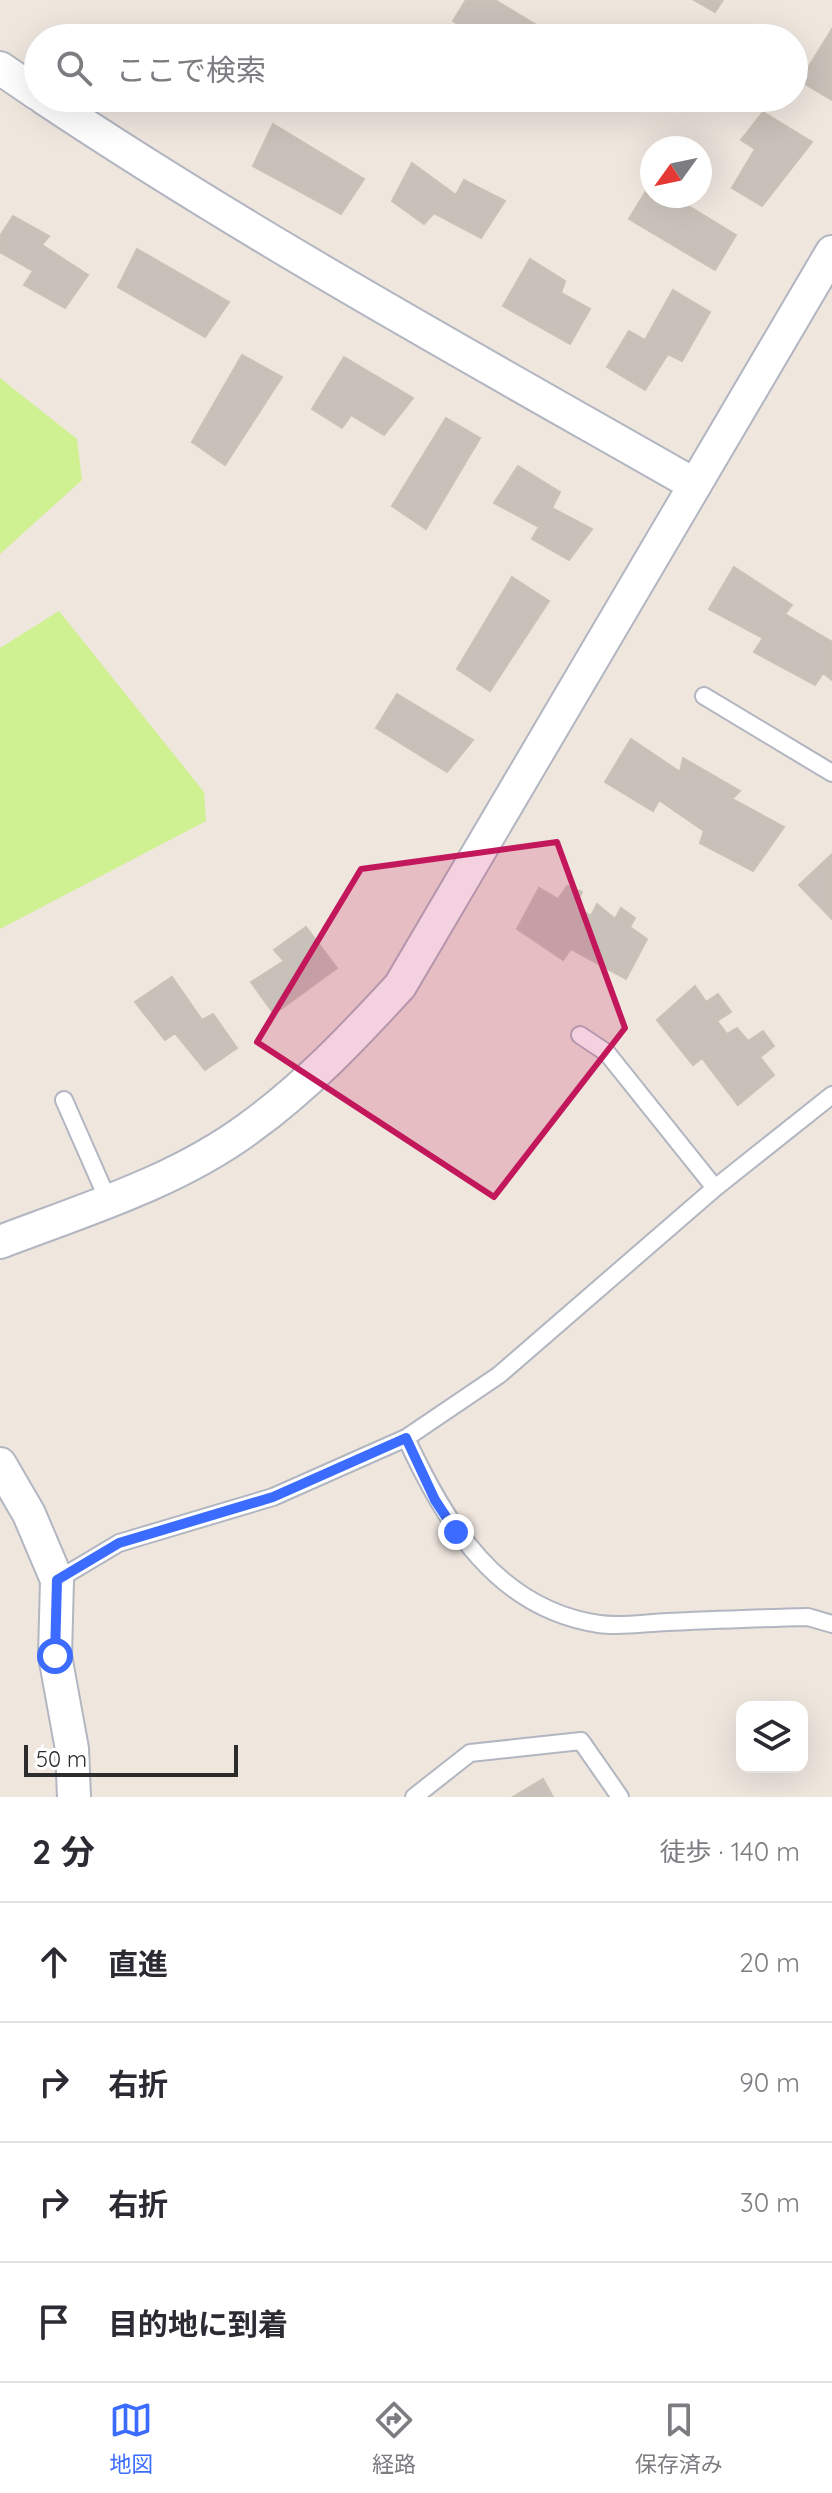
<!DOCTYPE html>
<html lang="ja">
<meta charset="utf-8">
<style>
body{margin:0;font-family:Quicksand,"Noto Sans JP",sans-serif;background:#f7f7f7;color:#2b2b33}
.controls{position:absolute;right:24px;bottom:24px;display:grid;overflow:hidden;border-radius:16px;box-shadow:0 8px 32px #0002}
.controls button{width:72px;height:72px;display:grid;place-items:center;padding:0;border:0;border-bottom:2px solid #e1e1e2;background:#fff;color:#2b2b33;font:40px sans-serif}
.compass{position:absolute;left:640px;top:136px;width:72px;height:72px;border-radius:50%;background:#fff;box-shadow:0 8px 32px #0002;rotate:237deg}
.scale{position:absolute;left:24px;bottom:20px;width:214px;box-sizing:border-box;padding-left:8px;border:4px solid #2c2c2c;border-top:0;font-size:22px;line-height:28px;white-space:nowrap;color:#2c2c2c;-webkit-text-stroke:6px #fff;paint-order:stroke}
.stop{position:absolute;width:24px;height:24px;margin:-18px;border:6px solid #3b6cff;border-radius:50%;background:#fff}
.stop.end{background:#3b6cff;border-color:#fff;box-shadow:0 2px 8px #0008}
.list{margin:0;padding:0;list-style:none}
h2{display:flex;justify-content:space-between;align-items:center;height:104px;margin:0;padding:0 32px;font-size:34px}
h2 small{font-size:26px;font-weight:400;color:#7c7c81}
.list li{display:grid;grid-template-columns:52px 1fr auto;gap:24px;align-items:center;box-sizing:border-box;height:120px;padding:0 32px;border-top:2px solid #e1e1e2}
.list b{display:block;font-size:30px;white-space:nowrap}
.list em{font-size:26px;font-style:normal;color:#7c7c81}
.icon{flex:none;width:44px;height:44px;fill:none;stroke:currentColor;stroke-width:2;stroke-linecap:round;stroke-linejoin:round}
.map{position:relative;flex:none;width:832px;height:1797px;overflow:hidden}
.search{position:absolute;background:#fff;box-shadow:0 8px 32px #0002;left:24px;right:24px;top:24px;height:88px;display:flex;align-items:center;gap:20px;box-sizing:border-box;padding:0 28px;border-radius:44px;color:#7c7c81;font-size:30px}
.sheet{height:584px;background:#fff}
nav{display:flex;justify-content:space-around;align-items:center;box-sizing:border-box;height:112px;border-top:2px solid #e1e1e2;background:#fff;font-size:22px;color:#7c7c81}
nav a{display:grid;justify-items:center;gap:4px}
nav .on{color:#3b6cff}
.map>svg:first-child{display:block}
.pitch{fill:#cff191}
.building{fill:#c7c1b9;stroke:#cbc2b7;stroke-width:2}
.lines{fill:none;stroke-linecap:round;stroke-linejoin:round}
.lane-casing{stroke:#b2b6c1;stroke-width:20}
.street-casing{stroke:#b2b6c1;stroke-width:36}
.lane{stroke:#fff;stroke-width:16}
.street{stroke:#fff;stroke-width:32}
.route{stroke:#3b6cff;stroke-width:10}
.marked{fill:#c2185b;fill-opacity:0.2;stroke:#c2185b;stroke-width:6;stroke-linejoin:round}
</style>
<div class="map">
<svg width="832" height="1797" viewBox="0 0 832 1797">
<rect width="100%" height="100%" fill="#efe6de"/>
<path class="pitch" d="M0 378 77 439 82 480 0 554Z
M59 611 204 792 206 821 0 929V648Z"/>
<path class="building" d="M466 0H495L558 38H480L453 21Z
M694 0H723L715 12Z
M832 29V100L800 81Z
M763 112 812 142 762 206 732 188 755 149 741 140Z
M273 124 364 179 341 214 253 166Z
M412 163 456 195 464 180 505 201 481 238 434 213 424 224 392 201Z
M651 183 652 196H672L736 235 715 270 629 219Z
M13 216 49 236 42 245 88 275 65 308 24 285 33 271 0 252V236Z
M137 249 229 302 205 337 118 287Z
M530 259 565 281 561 293 590 309 570 344 503 306Z
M673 290 710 312 682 361 668 354 645 390 607 367 629 331 645 340Z
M242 355 282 377 225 465 192 442Z
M344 357 413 398 384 435 351 415 342 428 312 409Z
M446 418 480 438 426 529 392 506Z
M518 466 560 492 552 508 592 529 569 560 532 539 539 527 494 503Z
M734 567 792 605 785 614 832 642V680L823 673 815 685 754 652 763 638 709 609Z
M512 577 549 601 490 691 457 669Z
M397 694 473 740 447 772 376 728Z
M631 739 680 772 683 758 740 791 732 799 784 827 753 871 700 843 704 831 659 800 653 811 605 782Z
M832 854V919L799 885Z
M567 886 582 892 575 906 591 916 597 904 615 919 621 908 635 918 630 927 647 939 626 979 571 949 563 960 517 929 539 888 558 899Z
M306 927 337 968 274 1014 251 982 284 961 274 950Z
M172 977 202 1020 213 1014 237 1048 205 1070 175 1033 165 1040 135 1002Z
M695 986 706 1002 718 994 731 1012 717 1021 727 1034 737 1028 748 1041 763 1031 774 1046 760 1057 774 1075 738 1105 702 1058 693 1065 657 1020Z
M543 1779 553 1797H513Z"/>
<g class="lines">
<defs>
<path id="lane" d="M704 696 832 773
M580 1035 607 1053 715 1188
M64 1100 108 1200
M406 1438C446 1524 497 1609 599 1624 620 1627 645 1623 667 1622 714 1620 761 1618 808 1617L832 1624
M57 1580 119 1543 273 1497 406 1438 499 1375 715 1188 832 1095
M414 1797 470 1753 581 1741 620 1797"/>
<path id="street" d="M0 68 38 94
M44 98C254 238 476 360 695 485
M0 1242C84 1210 176 1182 249 1128 306 1087 353 1037 400 986L832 252
M0 1464 29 1514 57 1580 55 1656 72 1749 74 1797"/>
</defs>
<use href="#lane" class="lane-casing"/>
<use href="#street" class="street-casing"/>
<use href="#lane" class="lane"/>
<use href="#street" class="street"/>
</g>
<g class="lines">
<path class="route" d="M55 1656 57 1580 119 1543 273 1497 406 1438 435 1500 456 1532"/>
</g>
<path class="marked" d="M557 842 625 1028 494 1197 257 1042 361 869Z"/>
</svg>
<div class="controls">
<button><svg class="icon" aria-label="layers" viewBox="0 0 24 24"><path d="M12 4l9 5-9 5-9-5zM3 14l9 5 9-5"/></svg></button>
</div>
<svg class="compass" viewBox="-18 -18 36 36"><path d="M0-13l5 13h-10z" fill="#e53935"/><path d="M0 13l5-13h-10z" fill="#7c7c81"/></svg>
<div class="scale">50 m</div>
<div class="stop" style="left:55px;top:1656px"></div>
<div class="stop end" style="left:456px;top:1532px"></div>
<div class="search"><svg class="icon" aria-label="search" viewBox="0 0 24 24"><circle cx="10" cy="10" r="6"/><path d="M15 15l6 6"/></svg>ここで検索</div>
</div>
<section class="sheet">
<h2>2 分<small>徒歩 · 140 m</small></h2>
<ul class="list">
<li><svg class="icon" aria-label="ahead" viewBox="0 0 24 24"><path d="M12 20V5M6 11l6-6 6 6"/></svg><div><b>直進</b></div><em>20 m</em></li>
<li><svg class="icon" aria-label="right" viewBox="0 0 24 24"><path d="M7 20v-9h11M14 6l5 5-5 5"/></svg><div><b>右折</b></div><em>90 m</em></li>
<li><svg class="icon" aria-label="right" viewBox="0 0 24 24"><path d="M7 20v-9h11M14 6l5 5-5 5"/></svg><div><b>右折</b></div><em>30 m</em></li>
<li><svg class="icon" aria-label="arrive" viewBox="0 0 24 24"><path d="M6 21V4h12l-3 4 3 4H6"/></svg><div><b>目的地に到着</b></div></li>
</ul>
</section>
<nav>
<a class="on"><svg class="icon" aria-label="map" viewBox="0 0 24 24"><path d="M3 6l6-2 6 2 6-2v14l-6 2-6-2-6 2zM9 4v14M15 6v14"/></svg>地図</a>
<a><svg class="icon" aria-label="directions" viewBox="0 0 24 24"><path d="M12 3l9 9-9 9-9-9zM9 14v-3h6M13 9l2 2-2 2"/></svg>経路</a>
<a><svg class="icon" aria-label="saved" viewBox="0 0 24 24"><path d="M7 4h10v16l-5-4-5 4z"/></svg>保存済み</a>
</nav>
